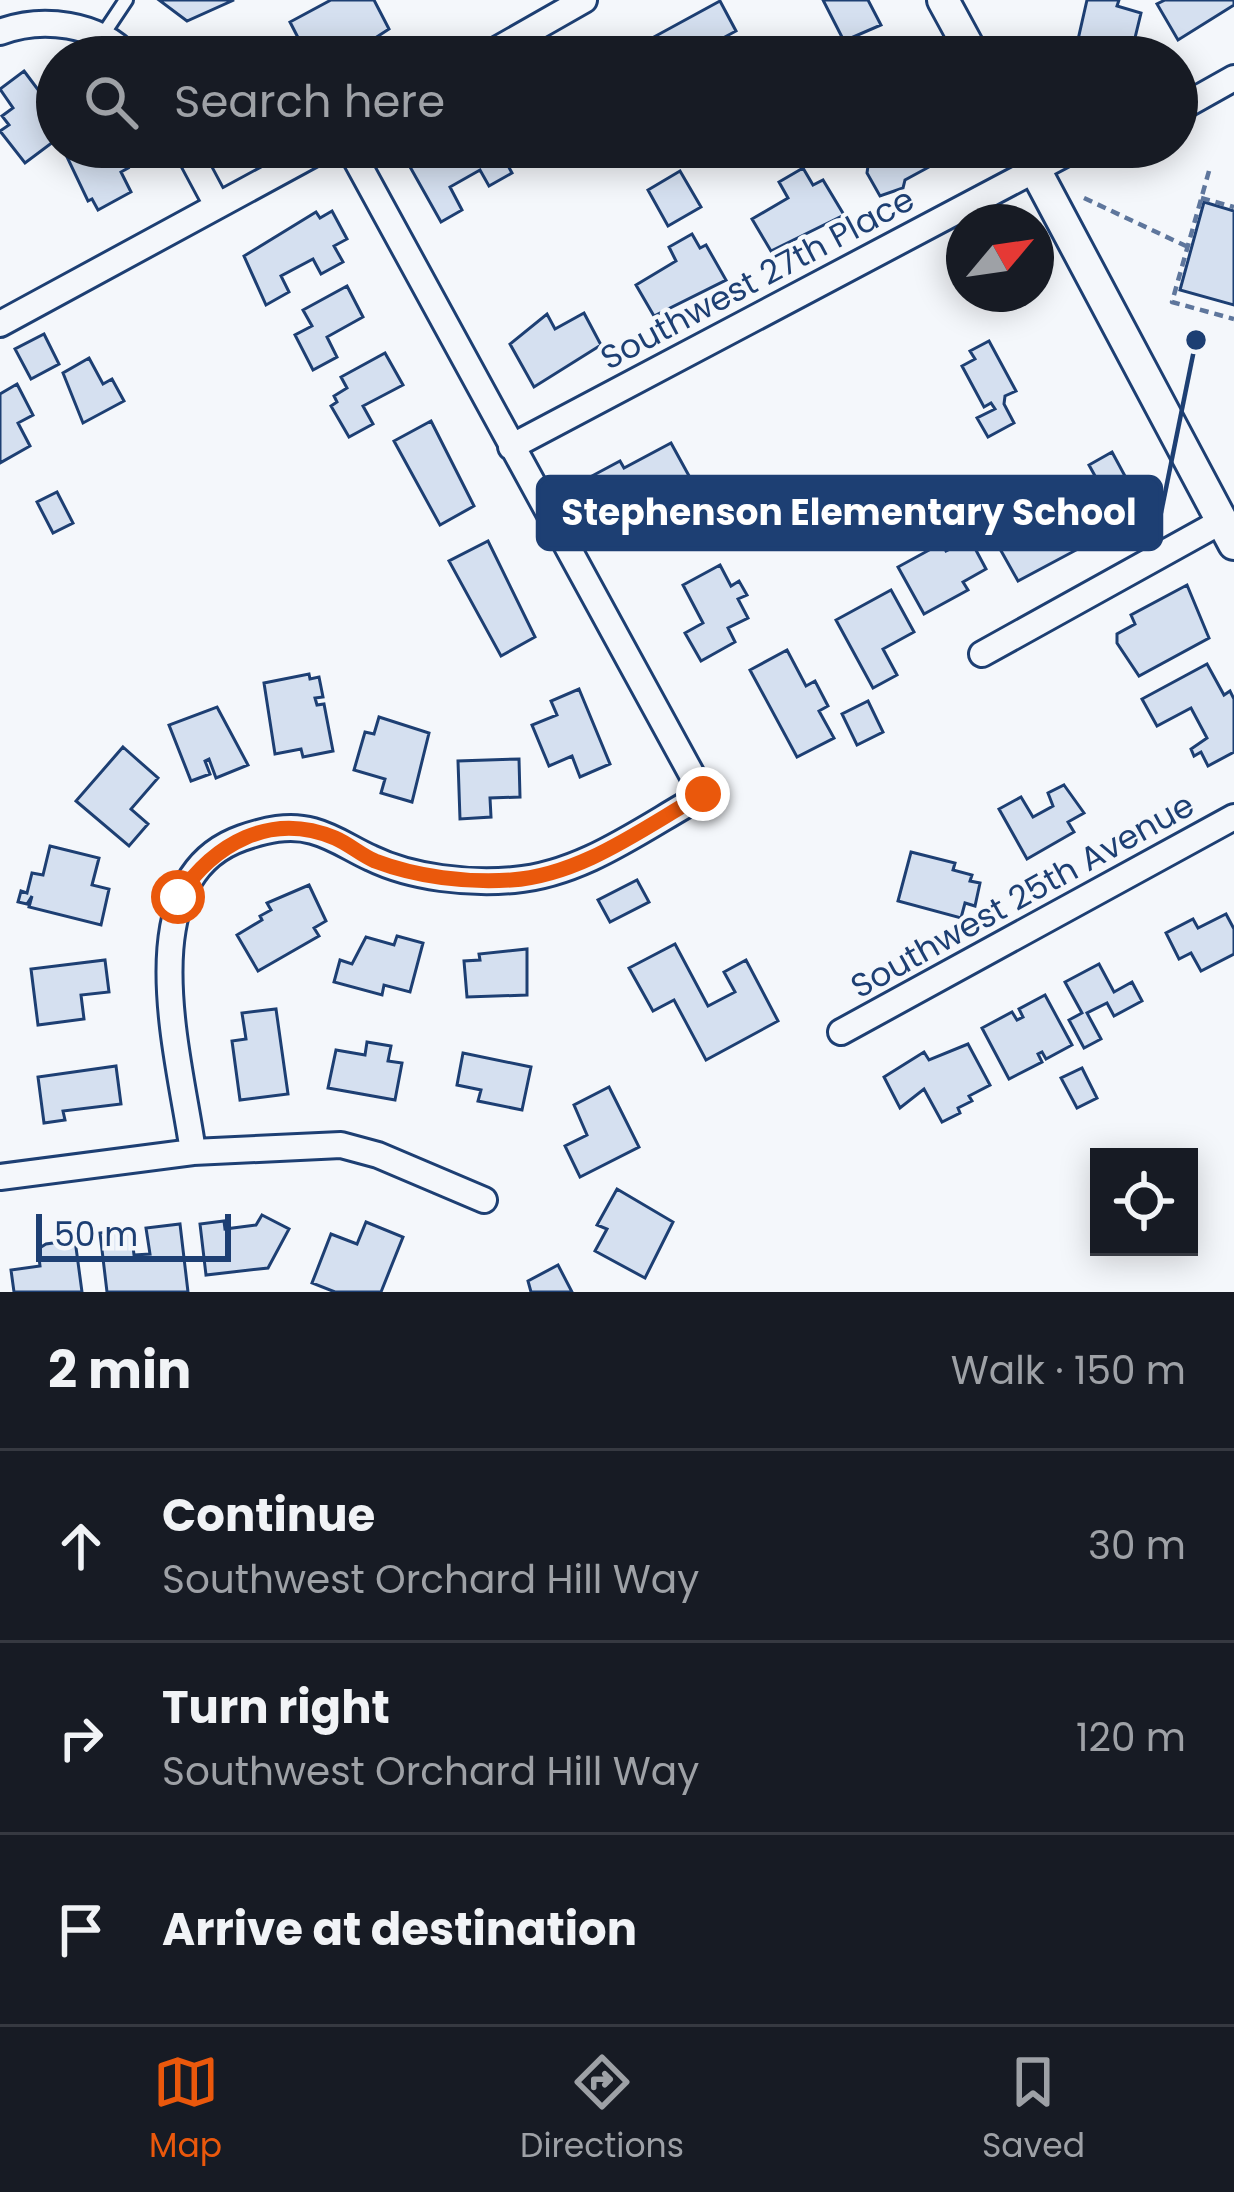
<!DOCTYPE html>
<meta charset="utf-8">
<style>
body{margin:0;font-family:Poppins,sans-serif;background:#20242c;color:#f1f3f6}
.controls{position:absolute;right:36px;bottom:36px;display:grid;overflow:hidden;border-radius:0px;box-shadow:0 6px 30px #0003}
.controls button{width:108px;height:108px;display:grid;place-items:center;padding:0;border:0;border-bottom:3px solid #363941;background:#171b24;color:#f1f3f6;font:60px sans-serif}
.compass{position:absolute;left:946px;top:204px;width:108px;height:108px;border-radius:50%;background:#171b24;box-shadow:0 6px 30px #0003;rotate:61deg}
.scale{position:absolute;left:36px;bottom:30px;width:195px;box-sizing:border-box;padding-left:12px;border:6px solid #1d3f73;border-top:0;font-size:33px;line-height:42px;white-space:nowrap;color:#1d3f73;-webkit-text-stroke:9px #f4f7fb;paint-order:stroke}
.stop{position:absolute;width:36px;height:36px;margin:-27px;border:9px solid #ea580c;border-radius:50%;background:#fff}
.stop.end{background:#ea580c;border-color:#fff;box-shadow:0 3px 12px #0008}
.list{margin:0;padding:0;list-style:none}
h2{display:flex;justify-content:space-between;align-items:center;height:156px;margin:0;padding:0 48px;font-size:51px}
h2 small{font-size:39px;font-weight:400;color:#9ea1a6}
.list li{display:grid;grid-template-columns:78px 1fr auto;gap:36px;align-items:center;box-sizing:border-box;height:192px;padding:0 48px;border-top:3px solid #363941}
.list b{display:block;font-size:45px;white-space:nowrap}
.list p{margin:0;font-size:39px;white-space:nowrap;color:#9ea1a6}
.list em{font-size:39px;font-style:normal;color:#9ea1a6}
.icon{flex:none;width:66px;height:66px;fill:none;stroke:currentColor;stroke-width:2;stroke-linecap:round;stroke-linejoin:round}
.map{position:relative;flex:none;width:1234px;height:1292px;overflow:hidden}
.search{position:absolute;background:#171b24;box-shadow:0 6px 30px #0003;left:36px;right:36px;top:36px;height:132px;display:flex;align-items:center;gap:30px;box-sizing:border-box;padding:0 42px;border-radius:66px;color:#9ea1a6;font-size:45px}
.sheet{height:732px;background:#171b24}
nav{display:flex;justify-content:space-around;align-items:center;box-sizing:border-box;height:168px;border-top:3px solid #363941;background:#171b24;font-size:33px;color:#9ea1a6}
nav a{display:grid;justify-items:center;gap:6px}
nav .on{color:#ea580c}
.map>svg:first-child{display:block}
.building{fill:#d5e0f0;stroke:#1d3f73;stroke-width:3}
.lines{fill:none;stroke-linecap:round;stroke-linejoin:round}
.service-casing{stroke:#1d3f73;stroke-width:18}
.minor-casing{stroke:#1d3f73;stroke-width:30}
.tertiary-casing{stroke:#1d3f73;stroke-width:36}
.path{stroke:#5e769c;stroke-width:4.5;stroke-dasharray:9 6;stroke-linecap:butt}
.service{stroke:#f4f7fb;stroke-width:12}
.minor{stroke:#f4f7fb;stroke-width:24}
.tertiary{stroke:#f4f7fb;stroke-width:30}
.route{stroke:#ea580c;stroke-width:15}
.labels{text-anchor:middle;stroke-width:9;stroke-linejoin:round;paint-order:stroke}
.street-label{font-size:33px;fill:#1d3f73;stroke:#f4f7fb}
.leader{fill:none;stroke:#1d3f73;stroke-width:4.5}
.callout-dot{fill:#1d3f73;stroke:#f4f7fb;stroke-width:4.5}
.callout{fill:#1d3f73;stroke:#1d3f73;stroke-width:4.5}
.callout-label{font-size:36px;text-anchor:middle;font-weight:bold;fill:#fff}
</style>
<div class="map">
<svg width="1234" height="1292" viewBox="0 0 1234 1292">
<rect width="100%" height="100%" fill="#f4f7fb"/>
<path class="building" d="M159 0H234L187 21Z
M331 0H374L389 29 346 57H308L290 22Z
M823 0H868L881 25 844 41Z
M1087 0H1119L1117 6 1141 13 1133 46 1116 42 1115 51 1077 44Z
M1165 0H1234V5L1178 40 1157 4Z
M720 1 736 31 710 45 717 57H662L652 38Z
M24 71 39 91 48 83 57 89V139L25 163 0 131 9 125 2 116 13 108 0 89Z
M86 147 92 154 110 147 128 168 121 172 131 192 98 210 92 199 88 201 67 157Z
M441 147H498L512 173 489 186 480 170 450 187 462 210 441 222 409 165Z
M885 147H932L940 161 905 180 903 188 880 196 867 173 868 166 889 155Z
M803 168 813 185 823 180 844 215 771 251 752 219 788 198 779 182Z
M680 171 701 207 668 226 648 190Z
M1204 202 1234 211V305L1180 290Z
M332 211 347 239 334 246 343 262 321 274 313 259 281 276 289 292 266 305 244 256 316 212 320 218Z
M692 234 700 248 706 245 726 280 654 316 636 285 676 261 669 247Z
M347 286 363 317 327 337 337 357 313 370 295 335 312 326 303 310Z
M584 313 601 345 534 387 510 344 547 314 555 329Z
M44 334 59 364 31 379 15 349Z
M989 341 1016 391 1005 396 1004 404 1014 423 988 437 977 418 995 409 991 403 984 407 962 366 975 359 970 351Z
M385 353 403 385 363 406 373 424 349 437 331 406 337 402 334 396 347 388 341 377Z
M89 358 103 384 112 379 124 401 83 423 63 373Z
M17 384 33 415 18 423 30 446 0 463V394Z
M431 421 474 506 440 525 394 441Z
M671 443 694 485 674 496 670 488 612 519 590 477 620 461 624 468Z
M1112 452 1146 515 1094 544 1070 502 1100 485 1089 465Z
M57 492 73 523 53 533 37 502Z
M1055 507 1078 549 1018 581 995 540Z
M970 539 986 569 963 582 968 590 924 614 898 567 942 543 946 551Z
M488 541 535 637 501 656 449 561Z
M720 565 731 586 739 581 747 595 738 599 748 618 728 628 735 642 701 661 685 633 703 623 683 585Z
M1187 585 1209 638 1139 676 1117 643V634L1135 624 1131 615Z
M891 590 914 632 883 649 897 675 873 688 836 620Z
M787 650 806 686 815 681 828 706 819 711 834 738 797 757 750 670Z
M1207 664 1224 695 1230 691 1234 699V752L1208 766 1201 752 1194 756 1191 749 1207 738 1191 708 1157 726 1142 699Z
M309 674 310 679 319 677 323 697 315 698 317 705 324 704 333 751 303 757 301 749 275 754 264 683Z
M579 689 610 764 580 777 572 756 549 766 532 725 557 715 551 701Z
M868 701 883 732 857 745 842 714Z
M217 707 248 765 216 778 209 759 205 761 210 774 191 781 169 725Z
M379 717 429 733 412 802 381 793 385 779 354 770 365 732 374 734Z
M123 747 158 778 131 809 148 824 129 846 76 801Z
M519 759 520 797 490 798 491 817 460 819 458 761Z
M1064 785 1084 813 1068 822 1074 832 1027 859 999 809 1021 797 1033 817 1053 806 1048 793Z
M50 846 99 858 92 885 109 889 101 925 29 907 32 896 27 904 18 902 21 891 27 893 32 873 43 875Z
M911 852 955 863 953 870 972 875 970 881 980 883 975 906 965 903 961 918 898 901Z
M637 880 649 902 610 922 598 900Z
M309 885 326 921 314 928 319 936 258 971 237 935 262 920 260 916 271 910 267 903Z
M1226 914 1234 929V954L1201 971 1191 953 1179 959 1166 933 1193 919 1198 928Z
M397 936 423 943 410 992 384 985 382 995 334 982 340 960 352 964 366 937 394 945Z
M675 944 708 1006 735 992 724 972 746 960 778 1021 706 1060 674 1000 653 1011 629 968Z
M527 949V995L467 997 464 961 480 960 479 954Z
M105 960 109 992 81 995 84 1019 38 1025 31 969Z
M1099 964 1114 992 1132 982 1142 1001 1114 1016 1107 1003 1087 1013 1101 1039 1084 1048 1069 1020 1082 1013 1065 982Z
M1045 995 1072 1045 1046 1059 1042 1052 1038 1054 1042 1062 1009 1079 982 1028 1012 1012 1017 1020 1023 1017 1019 1009Z
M276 1009 288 1094 240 1100 232 1041 246 1039 242 1013Z
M367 1042 391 1046 388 1061 402 1063 395 1100 328 1088 336 1050 365 1055Z
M968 1044 990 1085 969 1096 972 1101 958 1108 960 1113 942 1122 924 1089 900 1108 884 1077 924 1052 929 1060Z
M463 1053 531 1067 522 1110 478 1101 481 1090 457 1085Z
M116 1066 121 1104 63 1111 65 1120 44 1123 38 1077Z
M1082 1068 1097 1098 1077 1108 1061 1078Z
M609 1087 639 1147 580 1177 565 1146 587 1135 574 1105Z
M617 1189 673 1222 645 1278 595 1251 607 1229 597 1225Z
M262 1215 289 1229 268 1268 206 1275 200 1224 224 1221 225 1229 256 1225Z
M366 1222 403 1237 381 1292H335L312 1283 331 1234 357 1244Z
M180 1224 188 1292H107L100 1233 131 1229 134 1255 150 1254 146 1228Z
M75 1240 82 1292H14L11 1270 40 1266 38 1249 46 1244Z
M558 1265 572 1292H531L528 1281Z"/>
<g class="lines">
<defs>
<path id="service" d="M102 36 126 0"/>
<path id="minor" d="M0 32C42 16 98 23 129 57
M484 57 584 0
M1177 110 1234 78
M186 147 217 205
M0 324 326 147
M511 447 1078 147
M982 654 1222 521
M841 1032 1234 817
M193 1152C181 1062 126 879 242 838 265 830 289 824 313 831 335 837 351 849 371 858 412 878 469 884 514 880 584 874 643 828 703 795L349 147
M0 1177 193 1152 341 1145 378 1155 484 1200"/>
<path id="tertiary" d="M943 0 974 57
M1023 147 1234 544"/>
</defs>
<use href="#service" class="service-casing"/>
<use href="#minor" class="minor-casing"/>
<use href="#tertiary" class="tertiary-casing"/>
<path class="path" d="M1209 171 1172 302 1234 319
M1084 198 1188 247
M1201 198 1234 207"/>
<use href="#service" class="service"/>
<use href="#minor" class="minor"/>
<use href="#tertiary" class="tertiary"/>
</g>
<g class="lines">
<path class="route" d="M178 897C214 844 270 811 335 838 349 844 361 855 375 861 417 877 467 883 511 880 582 875 643 828 703 794"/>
</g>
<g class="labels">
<g class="street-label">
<text transform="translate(757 278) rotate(-28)" y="12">Southwest 27th Place</text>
<text transform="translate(1022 895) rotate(-29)" y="12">Southwest 25th Avenue</text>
</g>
</g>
<path class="leader" d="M1196 340L1161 513"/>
<circle class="callout-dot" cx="1196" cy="340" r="12"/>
<rect class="callout" x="538" y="477" width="623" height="72" rx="12"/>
<g class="callout-label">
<text x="849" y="525">Stephenson Elementary School</text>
</g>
</svg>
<div class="controls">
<button><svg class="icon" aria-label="locate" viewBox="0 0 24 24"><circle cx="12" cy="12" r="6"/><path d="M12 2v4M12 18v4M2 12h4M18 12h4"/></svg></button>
</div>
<svg class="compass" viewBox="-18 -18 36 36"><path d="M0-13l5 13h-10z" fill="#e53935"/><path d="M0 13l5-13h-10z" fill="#9ea1a6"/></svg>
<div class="scale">50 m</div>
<div class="stop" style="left:178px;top:897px"></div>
<div class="stop end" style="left:703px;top:794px"></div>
<div class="search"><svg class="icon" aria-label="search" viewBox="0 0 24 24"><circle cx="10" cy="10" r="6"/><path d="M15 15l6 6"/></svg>Search here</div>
</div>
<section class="sheet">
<h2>2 min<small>Walk · 150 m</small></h2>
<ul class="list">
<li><svg class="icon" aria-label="ahead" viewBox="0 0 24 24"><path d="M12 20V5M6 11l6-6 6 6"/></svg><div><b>Continue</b><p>Southwest Orchard Hill Way</p></div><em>30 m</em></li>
<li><svg class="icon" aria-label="right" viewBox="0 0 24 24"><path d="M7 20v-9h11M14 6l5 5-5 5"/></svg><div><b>Turn right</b><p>Southwest Orchard Hill Way</p></div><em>120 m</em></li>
<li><svg class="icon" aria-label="arrive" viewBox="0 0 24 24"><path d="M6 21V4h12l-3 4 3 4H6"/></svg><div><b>Arrive at destination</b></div></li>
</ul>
</section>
<nav>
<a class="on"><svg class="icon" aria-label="map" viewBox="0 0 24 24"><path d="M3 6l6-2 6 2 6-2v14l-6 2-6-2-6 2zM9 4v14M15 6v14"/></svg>Map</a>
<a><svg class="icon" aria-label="directions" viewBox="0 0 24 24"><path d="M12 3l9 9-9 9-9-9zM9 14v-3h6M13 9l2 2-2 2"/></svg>Directions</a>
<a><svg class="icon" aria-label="saved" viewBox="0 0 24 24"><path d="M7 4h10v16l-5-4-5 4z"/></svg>Saved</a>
</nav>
